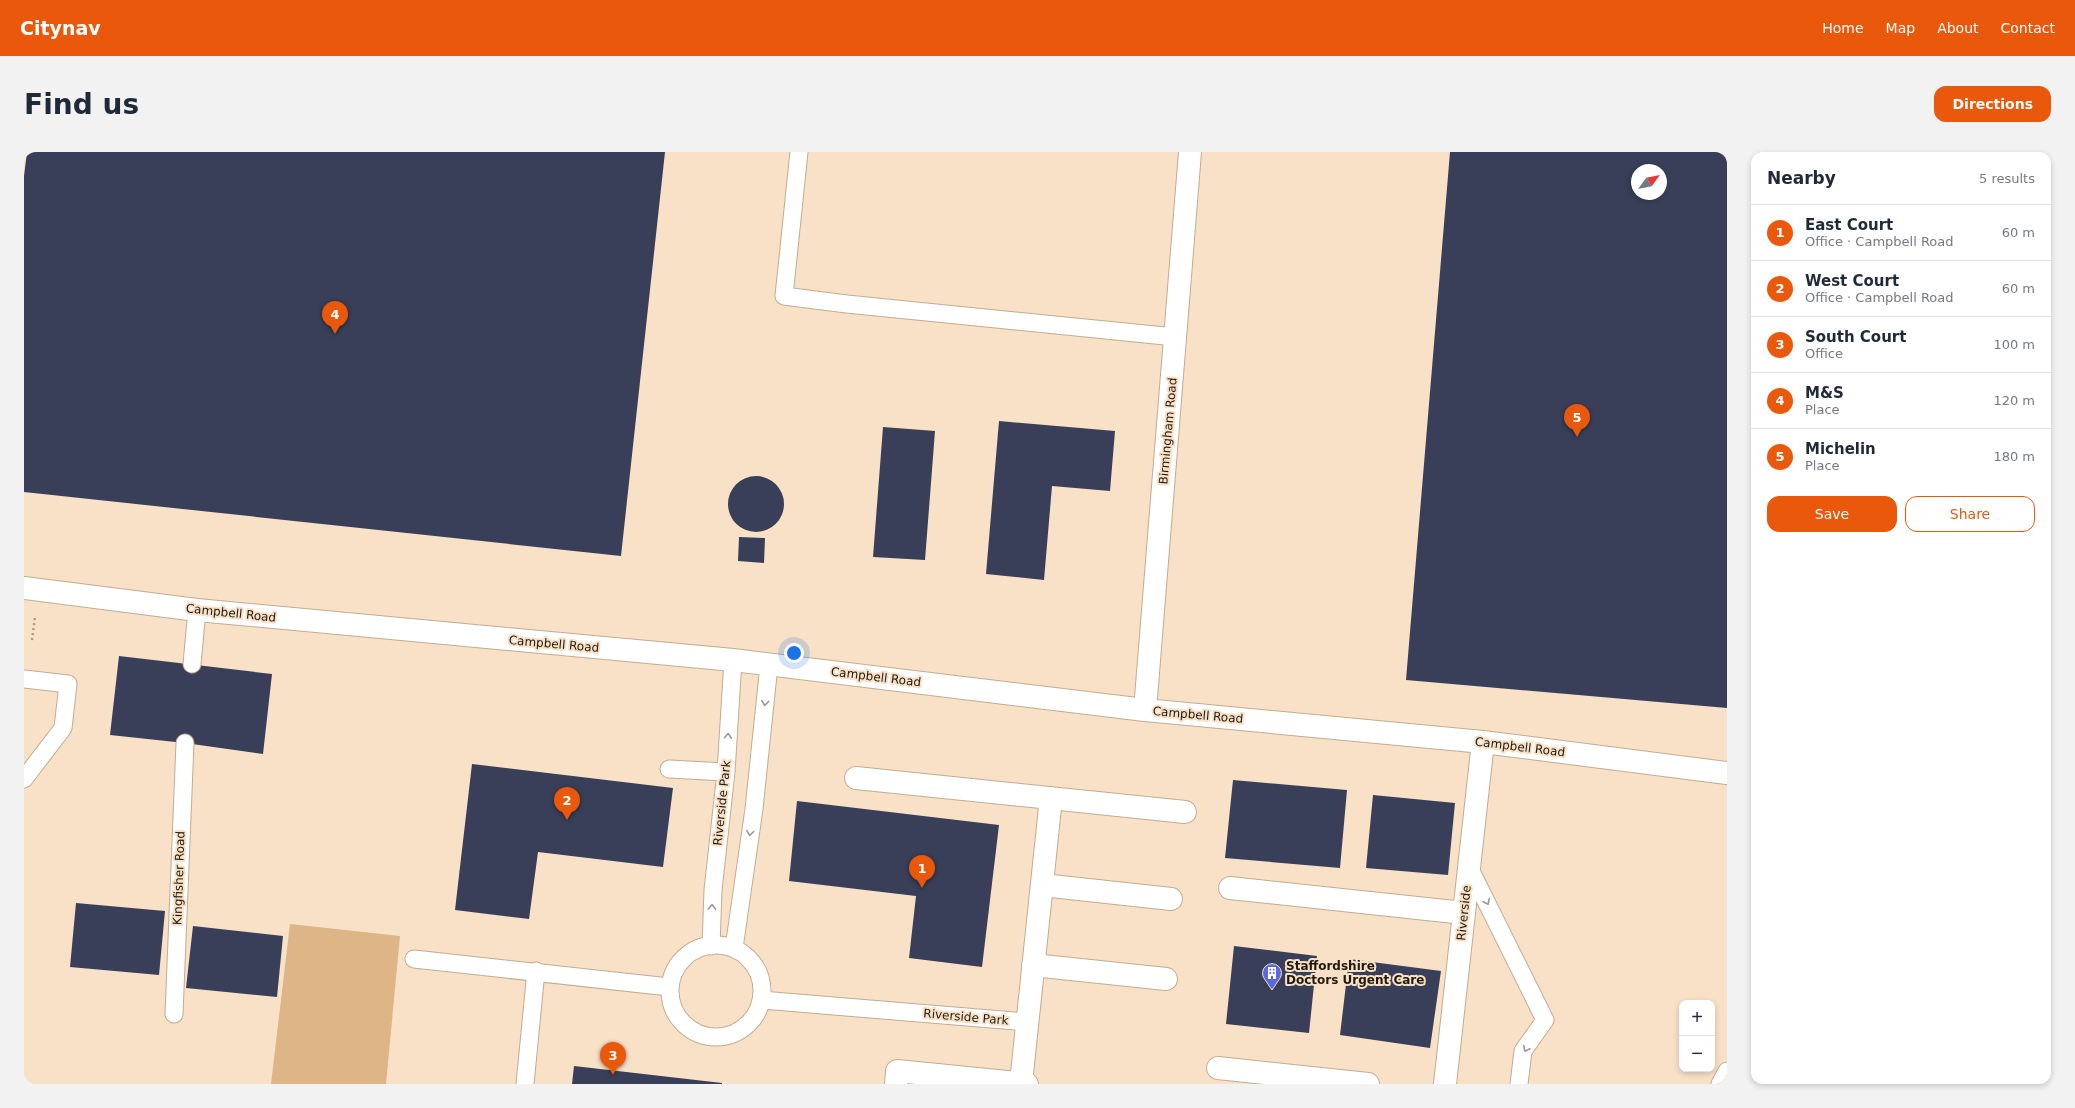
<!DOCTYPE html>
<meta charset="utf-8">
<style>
body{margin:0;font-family:"DejaVu Sans",sans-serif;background:#f2f2f3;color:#1f2937}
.controls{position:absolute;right:12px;bottom:12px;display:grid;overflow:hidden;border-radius:8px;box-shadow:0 2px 6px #0003}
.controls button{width:36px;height:36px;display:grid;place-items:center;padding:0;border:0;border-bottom:1px solid #e0e1e3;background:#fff;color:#1f2937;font:20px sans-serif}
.compass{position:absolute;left:1607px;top:12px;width:36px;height:36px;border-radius:50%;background:#fff;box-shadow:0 2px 6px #0003;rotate:57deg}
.you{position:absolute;left:770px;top:501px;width:14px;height:14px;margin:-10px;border:3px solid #fff;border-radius:50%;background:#1a73e8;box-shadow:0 0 0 6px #1a73e833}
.badge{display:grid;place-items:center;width:26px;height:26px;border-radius:50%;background:#ea580c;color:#fff;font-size:13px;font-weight:700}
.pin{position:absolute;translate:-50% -33px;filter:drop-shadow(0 1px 2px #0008)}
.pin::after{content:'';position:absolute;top:21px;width:14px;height:12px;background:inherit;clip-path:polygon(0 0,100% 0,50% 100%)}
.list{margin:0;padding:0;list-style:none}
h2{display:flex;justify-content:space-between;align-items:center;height:52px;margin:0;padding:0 16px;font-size:17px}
h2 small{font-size:13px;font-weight:400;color:#747a83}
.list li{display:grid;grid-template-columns:26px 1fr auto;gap:12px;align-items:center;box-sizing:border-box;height:56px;padding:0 16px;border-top:1px solid #e0e1e3}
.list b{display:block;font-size:15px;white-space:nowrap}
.list p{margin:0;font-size:13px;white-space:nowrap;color:#747a83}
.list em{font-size:13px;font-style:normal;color:#747a83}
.actions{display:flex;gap:8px;padding:12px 16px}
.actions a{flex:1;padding:9px 0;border:1px solid #ea580c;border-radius:12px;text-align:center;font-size:14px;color:#ea580c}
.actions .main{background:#ea580c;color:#fff}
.map{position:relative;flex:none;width:1703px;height:932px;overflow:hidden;border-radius:12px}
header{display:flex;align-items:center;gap:24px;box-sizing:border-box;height:56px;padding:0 20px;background:#ea580c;color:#fff}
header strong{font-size:19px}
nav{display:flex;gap:22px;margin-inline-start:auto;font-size:14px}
.intro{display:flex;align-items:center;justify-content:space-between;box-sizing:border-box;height:96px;padding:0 24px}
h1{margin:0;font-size:28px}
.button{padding:10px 18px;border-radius:12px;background:#ea580c;color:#fff;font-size:14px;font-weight:700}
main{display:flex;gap:24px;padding:0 24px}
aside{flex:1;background:#fff;border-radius:12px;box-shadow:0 2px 6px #0003}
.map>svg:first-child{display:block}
.green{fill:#ddb587}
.building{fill:#393f58;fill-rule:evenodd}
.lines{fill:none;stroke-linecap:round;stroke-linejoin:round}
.lane-casing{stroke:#c2ac92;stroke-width:19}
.street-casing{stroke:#c2ac92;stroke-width:24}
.path{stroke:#ad9b86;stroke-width:2.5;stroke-dasharray:2 3;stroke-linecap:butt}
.lane{stroke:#fff;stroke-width:17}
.street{stroke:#fff;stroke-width:22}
.oneway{stroke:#9c9893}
.labels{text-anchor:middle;stroke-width:4;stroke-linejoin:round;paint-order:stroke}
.street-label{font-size:12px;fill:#221a10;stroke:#f8e1c6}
.poi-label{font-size:12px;font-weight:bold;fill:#221a10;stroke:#f8e1c6;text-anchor:start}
</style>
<header>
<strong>Citynav</strong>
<nav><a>Home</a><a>Map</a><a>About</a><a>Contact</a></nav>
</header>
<div class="intro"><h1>Find us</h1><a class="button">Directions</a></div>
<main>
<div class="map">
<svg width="1703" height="932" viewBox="0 0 1703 932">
<rect width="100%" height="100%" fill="#f8e1c6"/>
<path class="green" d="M266 772 376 784 362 932H247Z"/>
<path class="building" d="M3 0H641L597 404 0 340V24Z
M1426 0H1703V556L1382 528ZM1613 18H1637V42H1613Z
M975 269 1091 279 1086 339 1028 334 1020 428 962 422Z
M859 275 911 279 901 408 849 405Z
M704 352a28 28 0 1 1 56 0a28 28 0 1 1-56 0Z
M715 385 741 386 740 411 714 409Z
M95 504 248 522 239 602 161 591 86 583Z
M448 612 649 636 639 715 514 700 505 767 431 758Z
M1209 628 1323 638 1316 716 1201 706Z
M1349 643 1431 651 1424 723 1342 716Z
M773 649 975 673 958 815 885 806 892 744 765 729Z
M52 751 141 759 135 823 46 815Z
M169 774 259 784 253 845 162 836Z
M1210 794 1293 804 1285 881 1202 872Z
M1325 807 1417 819 1406 896 1316 883Z
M550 914 698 931V932H548Z"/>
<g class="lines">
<defs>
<path id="lane" d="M775 0 760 144 823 152 1151 185
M168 512 173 458
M0 527 44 532 39 576 0 627
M645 617 702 620
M1445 715 1521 868 1499 899 1495 932
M646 839a46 46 0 1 1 92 0a46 46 0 1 1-92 0Z
M687 794 689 738 702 620 709 508
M710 796 730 657 745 513
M390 807 645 835
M737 848 1003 870
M150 862 161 591
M501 932 512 819
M1696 932 1703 919"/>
<path id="street" d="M0 436 173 458 709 508 1121 558 1459 590 1703 621
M1121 558 1166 0
M832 626 1161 660
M1018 733 1147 747
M1206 736 1440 761
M1009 813 1142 827
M1194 916 1344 932
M997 931 1027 646
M872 932 873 919 1003 932
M1421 932 1459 590"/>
</defs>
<use href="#lane" class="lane-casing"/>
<use href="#street" class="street-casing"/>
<path class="path" d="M8 488 11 465"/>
<use href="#lane" class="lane"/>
<use href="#street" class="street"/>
</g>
<defs><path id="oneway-chevron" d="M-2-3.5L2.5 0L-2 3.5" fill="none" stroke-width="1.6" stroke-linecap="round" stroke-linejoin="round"/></defs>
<g class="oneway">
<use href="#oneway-chevron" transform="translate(741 551) rotate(96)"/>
<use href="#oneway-chevron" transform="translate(704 584) rotate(-86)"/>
<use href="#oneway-chevron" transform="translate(726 681) rotate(98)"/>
<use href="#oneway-chevron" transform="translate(1463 750) rotate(64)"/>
<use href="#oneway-chevron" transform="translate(688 755) rotate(-89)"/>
<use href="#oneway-chevron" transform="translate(1502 897) rotate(117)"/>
</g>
<defs>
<symbol id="building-pin" viewBox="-11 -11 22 30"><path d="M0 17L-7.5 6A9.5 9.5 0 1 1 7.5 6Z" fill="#5b68df" stroke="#f8e1c6"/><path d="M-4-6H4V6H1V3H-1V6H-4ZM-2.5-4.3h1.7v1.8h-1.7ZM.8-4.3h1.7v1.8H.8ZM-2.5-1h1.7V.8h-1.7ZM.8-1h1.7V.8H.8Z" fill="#fff"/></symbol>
</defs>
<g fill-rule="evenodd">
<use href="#building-pin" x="1237" y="810" width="22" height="30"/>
</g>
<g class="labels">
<g class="street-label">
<text transform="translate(1144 279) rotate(-85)" y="4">Birmingham Road</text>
<text transform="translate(207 461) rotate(6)" y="4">Campbell Road</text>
<text transform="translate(530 492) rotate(5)" y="4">Campbell Road</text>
<text transform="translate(852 525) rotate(7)" y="4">Campbell Road</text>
<text transform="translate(1174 563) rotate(5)" y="4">Campbell Road</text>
<text transform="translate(1496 595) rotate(7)" y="4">Campbell Road</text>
<text transform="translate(698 651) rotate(-84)" y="4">Riverside Park</text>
<text transform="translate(155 726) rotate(-88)" y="4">Kingfisher Road</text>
<text transform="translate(1440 761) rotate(-84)" y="4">Riverside</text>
<text transform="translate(942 865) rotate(5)" y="4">Riverside Park</text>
</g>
<g class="poi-label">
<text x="1262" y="818">Staffordshire<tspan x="1262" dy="14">Doctors Urgent Care</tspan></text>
</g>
</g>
</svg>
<div class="controls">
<button>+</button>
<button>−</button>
</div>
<svg class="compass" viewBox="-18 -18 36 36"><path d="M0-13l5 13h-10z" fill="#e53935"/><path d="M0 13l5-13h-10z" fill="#747a83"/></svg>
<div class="you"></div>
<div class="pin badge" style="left:898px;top:736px">1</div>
<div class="pin badge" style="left:543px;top:668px">2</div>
<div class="pin badge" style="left:589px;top:923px">3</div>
<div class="pin badge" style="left:311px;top:182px">4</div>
<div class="pin badge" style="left:1553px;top:285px">5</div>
</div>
<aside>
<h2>Nearby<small>5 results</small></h2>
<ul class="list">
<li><span class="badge">1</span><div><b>East Court</b><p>Office · Campbell Road</p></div><em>60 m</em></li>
<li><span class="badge">2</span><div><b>West Court</b><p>Office · Campbell Road</p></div><em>60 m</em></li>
<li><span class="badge">3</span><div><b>South Court</b><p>Office</p></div><em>100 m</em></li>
<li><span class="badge">4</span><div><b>M&amp;S</b><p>Place</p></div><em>120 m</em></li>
<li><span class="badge">5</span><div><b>Michelin</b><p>Place</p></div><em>180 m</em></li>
</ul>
<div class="actions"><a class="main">Save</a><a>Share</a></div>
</aside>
</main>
